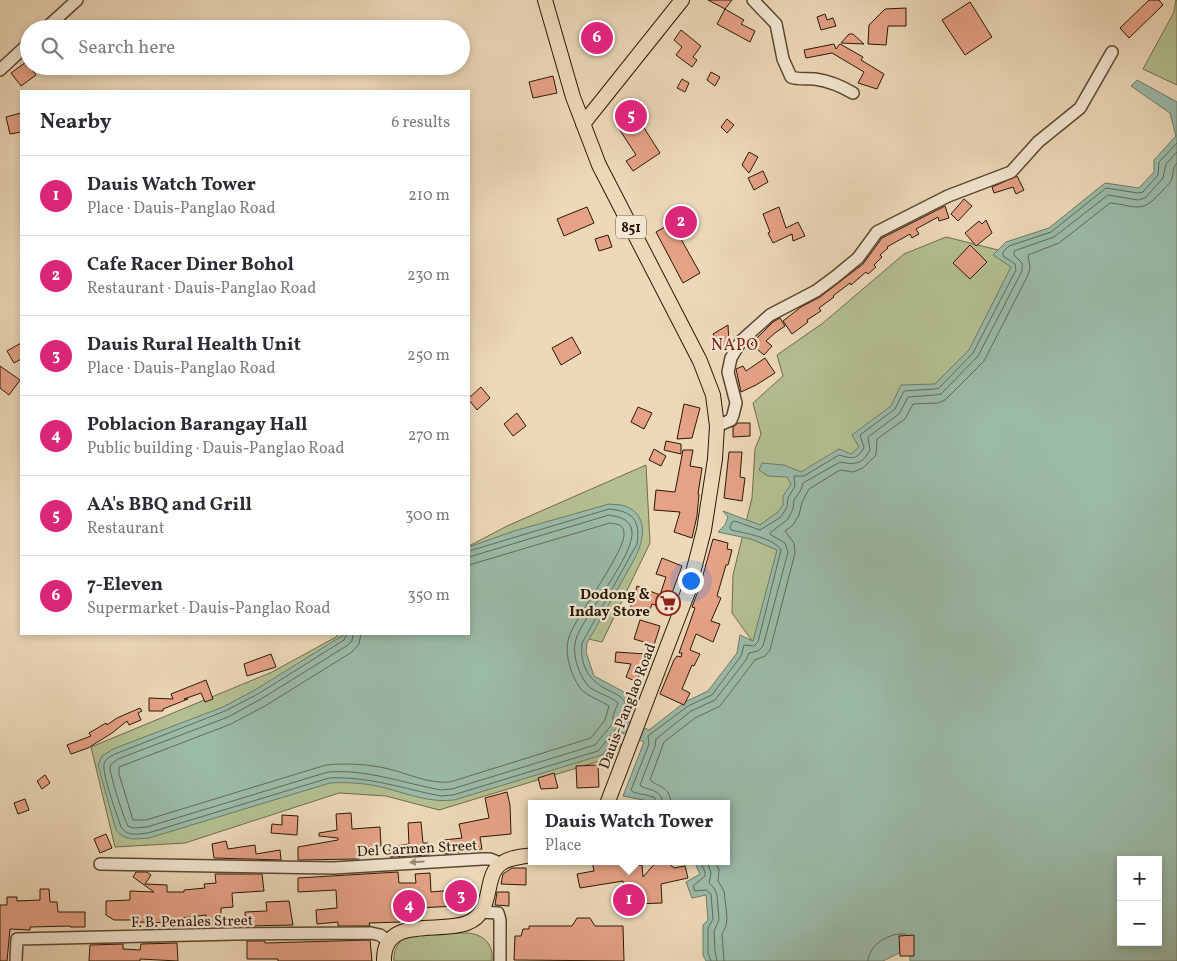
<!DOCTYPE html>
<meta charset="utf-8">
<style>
body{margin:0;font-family:Vollkorn,serif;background:#f7f7f7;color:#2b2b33}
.controls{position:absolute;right:15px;bottom:15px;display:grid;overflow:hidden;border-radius:0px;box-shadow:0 2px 8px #0003}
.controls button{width:45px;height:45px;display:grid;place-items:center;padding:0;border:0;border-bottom:1px solid #e1e1e2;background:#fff;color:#2b2b33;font:25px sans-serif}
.you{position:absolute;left:690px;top:580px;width:18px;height:18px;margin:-12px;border:4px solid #fff;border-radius:50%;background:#1a73e8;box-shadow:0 0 0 8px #1a73e833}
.badge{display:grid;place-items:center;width:32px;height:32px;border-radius:50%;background:#db2777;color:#fff;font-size:16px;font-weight:700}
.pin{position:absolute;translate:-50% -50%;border:2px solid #fff;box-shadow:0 1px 5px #0006}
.popup{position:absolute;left:528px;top:800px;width:202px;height:65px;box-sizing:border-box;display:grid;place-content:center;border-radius:0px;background:#fff;filter:drop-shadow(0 1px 4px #0005);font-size:16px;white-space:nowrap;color:#7c7c81}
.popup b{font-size:19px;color:#2b2b33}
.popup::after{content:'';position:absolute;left:50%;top:100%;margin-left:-10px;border:10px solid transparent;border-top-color:#fff}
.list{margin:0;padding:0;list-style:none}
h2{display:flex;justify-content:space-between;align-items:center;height:65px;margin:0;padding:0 20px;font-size:21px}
h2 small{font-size:16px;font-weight:400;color:#7c7c81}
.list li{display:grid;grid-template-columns:32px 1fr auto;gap:15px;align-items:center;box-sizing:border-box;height:80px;padding:0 20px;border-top:1px solid #e1e1e2}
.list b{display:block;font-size:19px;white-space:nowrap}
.list p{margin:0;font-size:16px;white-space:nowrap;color:#7c7c81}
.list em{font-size:16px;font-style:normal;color:#7c7c81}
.icon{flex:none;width:28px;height:28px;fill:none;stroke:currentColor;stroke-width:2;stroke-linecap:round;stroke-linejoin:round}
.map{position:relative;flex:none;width:1177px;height:961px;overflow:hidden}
.search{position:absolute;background:#fff;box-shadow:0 2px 8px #0003;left:20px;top:20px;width:450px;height:55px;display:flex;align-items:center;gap:12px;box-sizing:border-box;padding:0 18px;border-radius:28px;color:#7c7c81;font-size:19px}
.panel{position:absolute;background:#fff;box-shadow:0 2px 8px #0003;left:20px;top:90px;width:450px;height:545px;border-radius:0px}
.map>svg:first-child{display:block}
.green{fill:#b4c092;stroke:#6f6c4a}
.water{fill:#9bbba9;stroke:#6e7a67;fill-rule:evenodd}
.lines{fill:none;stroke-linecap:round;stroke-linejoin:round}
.shore{stroke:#626a56;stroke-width:1}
.building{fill:#e6a287;stroke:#2a1803}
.minor-casing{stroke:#5b4830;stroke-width:14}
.major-casing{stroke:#2a1803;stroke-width:16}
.minor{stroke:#f3e6d2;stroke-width:11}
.major{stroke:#edd9b9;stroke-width:14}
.oneway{fill:#998975}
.labels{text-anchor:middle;stroke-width:4.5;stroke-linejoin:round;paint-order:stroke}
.shield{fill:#f3e6d2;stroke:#665641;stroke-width:1}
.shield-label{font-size:14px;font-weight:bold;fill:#2a1803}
.poi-label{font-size:15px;font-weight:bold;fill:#2a1803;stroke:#f3e6d2;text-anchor:end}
.street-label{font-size:15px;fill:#2a1803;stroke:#f3e6d2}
.neighbourhood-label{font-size:16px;letter-spacing:1px;fill:#7a1f14;stroke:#f3e6d2}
</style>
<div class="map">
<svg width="1177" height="961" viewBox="0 0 1177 961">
<rect width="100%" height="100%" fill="#edd9b9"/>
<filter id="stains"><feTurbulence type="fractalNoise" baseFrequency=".004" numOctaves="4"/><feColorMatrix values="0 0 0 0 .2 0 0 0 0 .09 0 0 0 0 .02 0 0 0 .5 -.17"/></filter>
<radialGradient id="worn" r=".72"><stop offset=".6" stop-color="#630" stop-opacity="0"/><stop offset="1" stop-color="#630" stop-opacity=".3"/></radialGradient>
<path class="green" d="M1176 0H1177V85L1143 69 1174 12Z
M946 237 1006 252 1018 276 1013 298 753 642 732 613 733 575 752 498 755 449 761 434 753 403 783 376 777 355 823 323 904 254Z
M646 465 650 543 602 642 512 622 469 634V546L507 526Z
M338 634H421L621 744 613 757 439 810 386 796 339 793 185 843 115 847 91 747 272 672 336 637Z
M467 933C483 934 494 944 492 961H394C393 951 398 940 409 936 423 932 451 934 467 933Z"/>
<path class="water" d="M1137 80 1177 102V961H910V956L901 952 883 961H706L703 955V925L708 920 706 895 692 898 686 882 700 874 694 861H726V804H652L653 802 623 796 644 742 620 732 602 755 454 800C430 803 408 794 385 788 367 783 348 782 330 783L149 838C135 839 125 841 116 830L98 765 102 756 113 749 223 707 255 690 345 634H469V547L514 531 609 504C614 505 620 504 625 506 649 515 644 540 635 558L587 643 586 652 594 676 624 692 632 701 624 720 649 730 685 702 708 691 737 653 740 635 753 641 777 550 751 539 718 532 725 525 728 517 723 511 760 525 778 512 783 505V496L791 484 787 477 768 476 759 470 762 463 784 465 801 472 839 449 851 454 859 447 852 435 891 406 901 385 935 384 969 350 1011 267 993 255 1006 242 1049 228 1105 183 1139 188 1154 172V160L1176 136 1170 113 1131 86ZM1121 860H1158V942H1121Z"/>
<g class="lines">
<path class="shore" d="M347 634 344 640 258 694 225 711 115 754C111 756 105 759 104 764 102 774 117 815 121 827 128 837 137 834 148 833L329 778C368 776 404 789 441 796L453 795 598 751 616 729 621 726 619 718 625 702C621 695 613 693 606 689 587 679 580 664 582 643L637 544C641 520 632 511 609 509L469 551
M353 634 352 641 348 645 261 699 228 717 118 759C115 762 110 763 110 768 110 775 124 819 128 826L133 828 147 827 328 772C367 769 403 783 441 790L452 789 595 745 613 723V716L618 703C609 694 590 693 584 680 577 669 572 652 576 639 585 613 635 555 632 531 630 519 620 517 609 515L469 557
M361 634 359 644 352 652 265 706 231 724 119 767V774L133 820H146L326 765C347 763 368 764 389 769 409 774 429 784 450 782L591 738 605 720 609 706C599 699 584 696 578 685 570 672 564 652 569 637 577 614 627 550 624 532 623 524 616 524 610 523L469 565
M657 804 654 797 633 792 631 790 649 744 648 736 688 706 712 695 741 656 744 645 754 646 758 642 781 550C774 538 745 533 731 530L730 527 732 522 735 521 760 530 781 517 787 507 788 498 795 486 794 476H804L839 455C851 458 856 461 864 448L860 435 895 409 904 391 935 389 939 388 973 353 1016 270 1015 264 1003 256V252L1009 246 1051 232 1106 188 1138 193 1143 192 1158 175 1159 162 1177 143
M663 804C662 791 652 790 642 787L640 785 655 746 656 739 691 711 715 700 746 660 749 653 758 651 763 646 788 552 785 543 771 535 770 533 788 519 793 509 794 500 801 490 803 483 840 462C854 465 862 465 870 450L868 437 899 414 908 397 935 395 941 394 978 356 1022 271V263L1014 255V251L1054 237 1108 195 1138 200 1145 198 1163 178 1166 164 1177 152
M671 804C670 786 660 788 650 780L664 742 695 718 720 706 755 660 765 656 770 650 795 553 794 543 785 531 793 525 799 515 802 502 809 489 840 470 853 472 863 468 876 455 877 439 905 419 913 404 938 403 945 400 984 361 1028 275 1030 268 1028 255 1059 243 1110 203C1135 205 1141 215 1160 193 1164 189 1168 185 1171 181 1174 174 1172 168 1177 163
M700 861 705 872V876L693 886 695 891 706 890 711 894 713 919 708 928V953L711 961
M707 861 711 873 709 883 714 888 717 895 719 920 714 931 715 952 717 961
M715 861 719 870 718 881 724 891 727 917 726 926 722 934 724 961
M868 961C869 944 890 932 906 934"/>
</g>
<path class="building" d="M708 0H732L725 9Z
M1149 0H1159L1163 5 1129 38 1120 28Z
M970 2 992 37 965 55 942 20Z
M906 8V26H888L886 45 868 44 869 25 885 9Z
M725 9 744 20 741 24 755 31 750 42 717 24Z
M825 14 827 20 833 18 836 26 821 30 817 17Z
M681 30 701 46 693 57 697 60 692 67 676 55 682 47 674 40Z
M849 34H853L864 44 841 43Z
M834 44 836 49 840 44 863 57 861 60 884 74 877 89 858 83 864 72 832 53 806 58 804 50Z
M26 62 36 75 21 86 11 73Z
M711 72 720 77 715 86 707 80Z
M553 76 557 93 533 98 529 82Z
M682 79 689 83 685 92 677 88Z
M632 109 660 153 633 171 626 161 636 155 614 121Z
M21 113V132L10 134 6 117Z
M727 119 734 125 727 133 721 127Z
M749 152 758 157 749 173 742 165Z
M763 171 768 182 754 190 748 178Z
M1017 176 1024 190 1016 194 1013 187 994 193 992 187Z
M964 199 972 206 958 221 951 214Z
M945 206 949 218 939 221 938 217 916 229 919 234 912 238 910 234 887 247 888 248 880 255 882 257 874 265 876 267 868 274 866 272 851 285 850 283 833 296 834 297 819 308 821 311 807 320 808 322 792 334 783 321 801 307 820 297 863 264 882 238Z
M587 207 594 223 564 236 557 219Z
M779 207 786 228 798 222 805 236 793 241 792 234 773 243 768 233 770 232 763 214Z
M986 220 992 233 976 246 965 233 979 221 982 224Z
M672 223 700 273 683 283 656 232Z
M608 235 612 247 599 251 595 239Z
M970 245 987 262 970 279 953 263Z
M780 318 785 326 775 333 766 341 772 346 764 355 751 344 773 322Z
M728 325 729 345 723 351 713 334Z
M572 337 581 353 561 365 552 348Z
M21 343V359L14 363 7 351Z
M765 358 775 373 756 385 741 392 736 369 743 366 746 371Z
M0 366 20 380 9 395 0 388Z
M481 387 490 398 477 410 469 400V398Z
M684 404 700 408 692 438 677 439Z
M638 407 652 413 644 429 631 422Z
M517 413 526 426 513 436 504 424Z
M738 423H750V436L733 437V427Z
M666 441 681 444V454L664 450Z
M654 449 666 456 661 466 649 460Z
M683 450H693L690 466 702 468 698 494H699L697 516 692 538 674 532 680 512 654 510 656 490 675 492Z
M729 452H742L740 477 745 478 742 501 724 498Z
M713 539 728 543 727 549 732 550 728 565H726L717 596 721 598 711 621 720 624 713 642 696 634 690 650 700 654 694 666 692 665 682 689 690 693 684 705 660 694 674 660 677 656 681 657 682 653H679L695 608 692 607 700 586Z
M662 558 682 566 672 593 675 594 670 610 652 604 648 615 630 609 637 586 660 595 666 577 656 574Z
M640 620 660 626 654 645 634 639Z
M616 652 646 654 645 665 643 664 637 682 626 677 631 664 615 662Z
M271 654 276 667 247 676 244 664Z
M206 680 213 699 205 702 201 693 184 699H188L163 709V711H149V698L173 699 171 694Z
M140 708 142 711 138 713 141 720 129 725 127 721 112 733 88 748 71 754 67 745 91 736 89 733 106 723 107 725 117 718Z
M598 765 599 787 577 788 576 766Z
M554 773 558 788 541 789 538 778Z
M45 775 50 783 42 789 37 781Z
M507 792 510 805 511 834 480 837 482 849 445 854 444 840 462 838 459 824 489 818 485 798Z
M25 799 29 810 18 814 14 803Z
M351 813 352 829 380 827 381 846 358 848 359 859 298 860V847L338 840V838L319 836V833L337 830 336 814Z
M282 815 298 816 297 835 271 833 272 824 282 825Z
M421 822 423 843H428L429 855 390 857 389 847 409 844 408 823Z
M106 834 112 848 100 853 94 839Z
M226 841 228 849 255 845 256 854 280 850 281 860 214 858 212 844Z
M592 861H626V866L642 865 643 877 657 861H666L674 868 685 866 688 878 661 884 662 903 634 904 630 906 623 904 622 897 624 896 623 881 580 888 577 874 594 871Z
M512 868H526V885L501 884 503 874Z
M136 872H147L151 875 145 884 167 885V892H184V890L205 888 204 884 216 883 215 874H262L264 891 232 893 233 907 221 908V924L206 925V915L181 918V923L133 922V920H114L106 915V901L130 900V891L154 892 133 877Z
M398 872 399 883H416L415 874 430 873 431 892 464 889 467 904 457 906 416 908V913H400V922L369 923 370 926H338V922L317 924 316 910 337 908 336 890 298 892V878Z
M40 889H49L50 902H57L58 912H85V927H70V926L30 927V930L10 929 7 961H0V905H7V897H17V901L40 900Z
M497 892H509V906L495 905Z
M289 901 293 925 248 926 246 925 245 912 267 911 266 902Z
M577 918H590L595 926H623L624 961 514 960 515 936H521L523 929H529V926H572Z
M914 935V956H900L899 936Z
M370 940 372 961H278V959H247V941H265V943Z
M177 943 178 961 140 959V961H89L90 945 123 944V949L140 950 141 944Z"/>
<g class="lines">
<defs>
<path id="minor" d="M753 0 776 24 783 59 791 77C799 80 806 78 815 79 829 81 841 86 853 93
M45 29 77 0
M0 70 29 43
M717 426 731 420 733 415 736 403 728 372 731 358 741 341 770 315 816 291 835 277 858 258 877 232 948 196 1011 172 1038 142 1080 108 1112 52
M100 864 334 868 482 859H490L500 863
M481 912 498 913 500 920V961
M16 961 17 939 235 934 371 933 380 935 388 941"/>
<path id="major" d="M545 0 573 97 599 165 700 361 713 395 717 426 715 459 704 530 688 592 607 804
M583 124 682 0
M384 961C383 915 439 934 467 923 496 912 482 875 502 863 510 857 522 857 532 855"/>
</defs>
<use href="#minor" class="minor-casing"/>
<use href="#major" class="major-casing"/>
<use href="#minor" class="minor"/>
<use href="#major" class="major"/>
</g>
<defs><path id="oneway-solid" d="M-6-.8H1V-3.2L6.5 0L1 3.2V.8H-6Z" transform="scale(1.25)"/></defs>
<use class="oneway" href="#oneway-solid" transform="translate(417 862) rotate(176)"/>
<defs>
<symbol id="supermarket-ring" viewBox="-11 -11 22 22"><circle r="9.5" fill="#f3e6d2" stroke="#8f2418" stroke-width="1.5"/><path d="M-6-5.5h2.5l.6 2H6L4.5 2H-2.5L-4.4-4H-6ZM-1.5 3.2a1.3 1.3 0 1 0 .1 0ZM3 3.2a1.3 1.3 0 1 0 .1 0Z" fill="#8f2418"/></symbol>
</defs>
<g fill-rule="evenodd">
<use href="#supermarket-ring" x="654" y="589" width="28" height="28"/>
</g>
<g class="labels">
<rect class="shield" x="616" y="215.5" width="30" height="23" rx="4"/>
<g class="shield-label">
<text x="631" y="232">851</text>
</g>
<g class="poi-label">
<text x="650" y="599">Dodong &amp;<tspan x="650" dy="17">Inday Store</tspan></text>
</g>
<g class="street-label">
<text transform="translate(627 706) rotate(-69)" y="5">Dauis-Panglao Road</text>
<text transform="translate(417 848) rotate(-3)" y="5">Del Carmen Street</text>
<text transform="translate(192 921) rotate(-1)" y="5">F. B. Penales Street</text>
</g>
<g class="neighbourhood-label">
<text x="735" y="350">NAPO</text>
</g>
</g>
<rect width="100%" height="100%" filter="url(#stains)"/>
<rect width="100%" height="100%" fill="url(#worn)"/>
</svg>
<div class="controls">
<button>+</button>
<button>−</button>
</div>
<div class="you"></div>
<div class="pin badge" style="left:629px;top:900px">1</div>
<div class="popup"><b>Dauis Watch Tower</b>Place</div>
<div class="pin badge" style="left:681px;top:222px">2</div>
<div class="pin badge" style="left:461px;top:896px">3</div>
<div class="pin badge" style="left:409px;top:906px">4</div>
<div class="pin badge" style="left:631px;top:116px">5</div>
<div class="pin badge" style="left:597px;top:38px">6</div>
<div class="search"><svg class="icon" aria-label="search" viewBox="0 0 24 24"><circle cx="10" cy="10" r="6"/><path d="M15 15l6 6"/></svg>Search here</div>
<section class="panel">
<h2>Nearby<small>6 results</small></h2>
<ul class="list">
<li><span class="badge">1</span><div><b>Dauis Watch Tower</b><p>Place · Dauis-Panglao Road</p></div><em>210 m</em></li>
<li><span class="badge">2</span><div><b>Cafe Racer Diner Bohol</b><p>Restaurant · Dauis-Panglao Road</p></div><em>230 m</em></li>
<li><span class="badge">3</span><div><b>Dauis Rural Health Unit</b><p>Place · Dauis-Panglao Road</p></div><em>250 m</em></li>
<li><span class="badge">4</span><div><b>Poblacion Barangay Hall</b><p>Public building · Dauis-Panglao Road</p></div><em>270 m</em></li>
<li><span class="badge">5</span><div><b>AA's BBQ and Grill</b><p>Restaurant</p></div><em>300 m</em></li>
<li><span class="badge">6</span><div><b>7-Eleven</b><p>Supermarket · Dauis-Panglao Road</p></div><em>350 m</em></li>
</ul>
</section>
</div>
